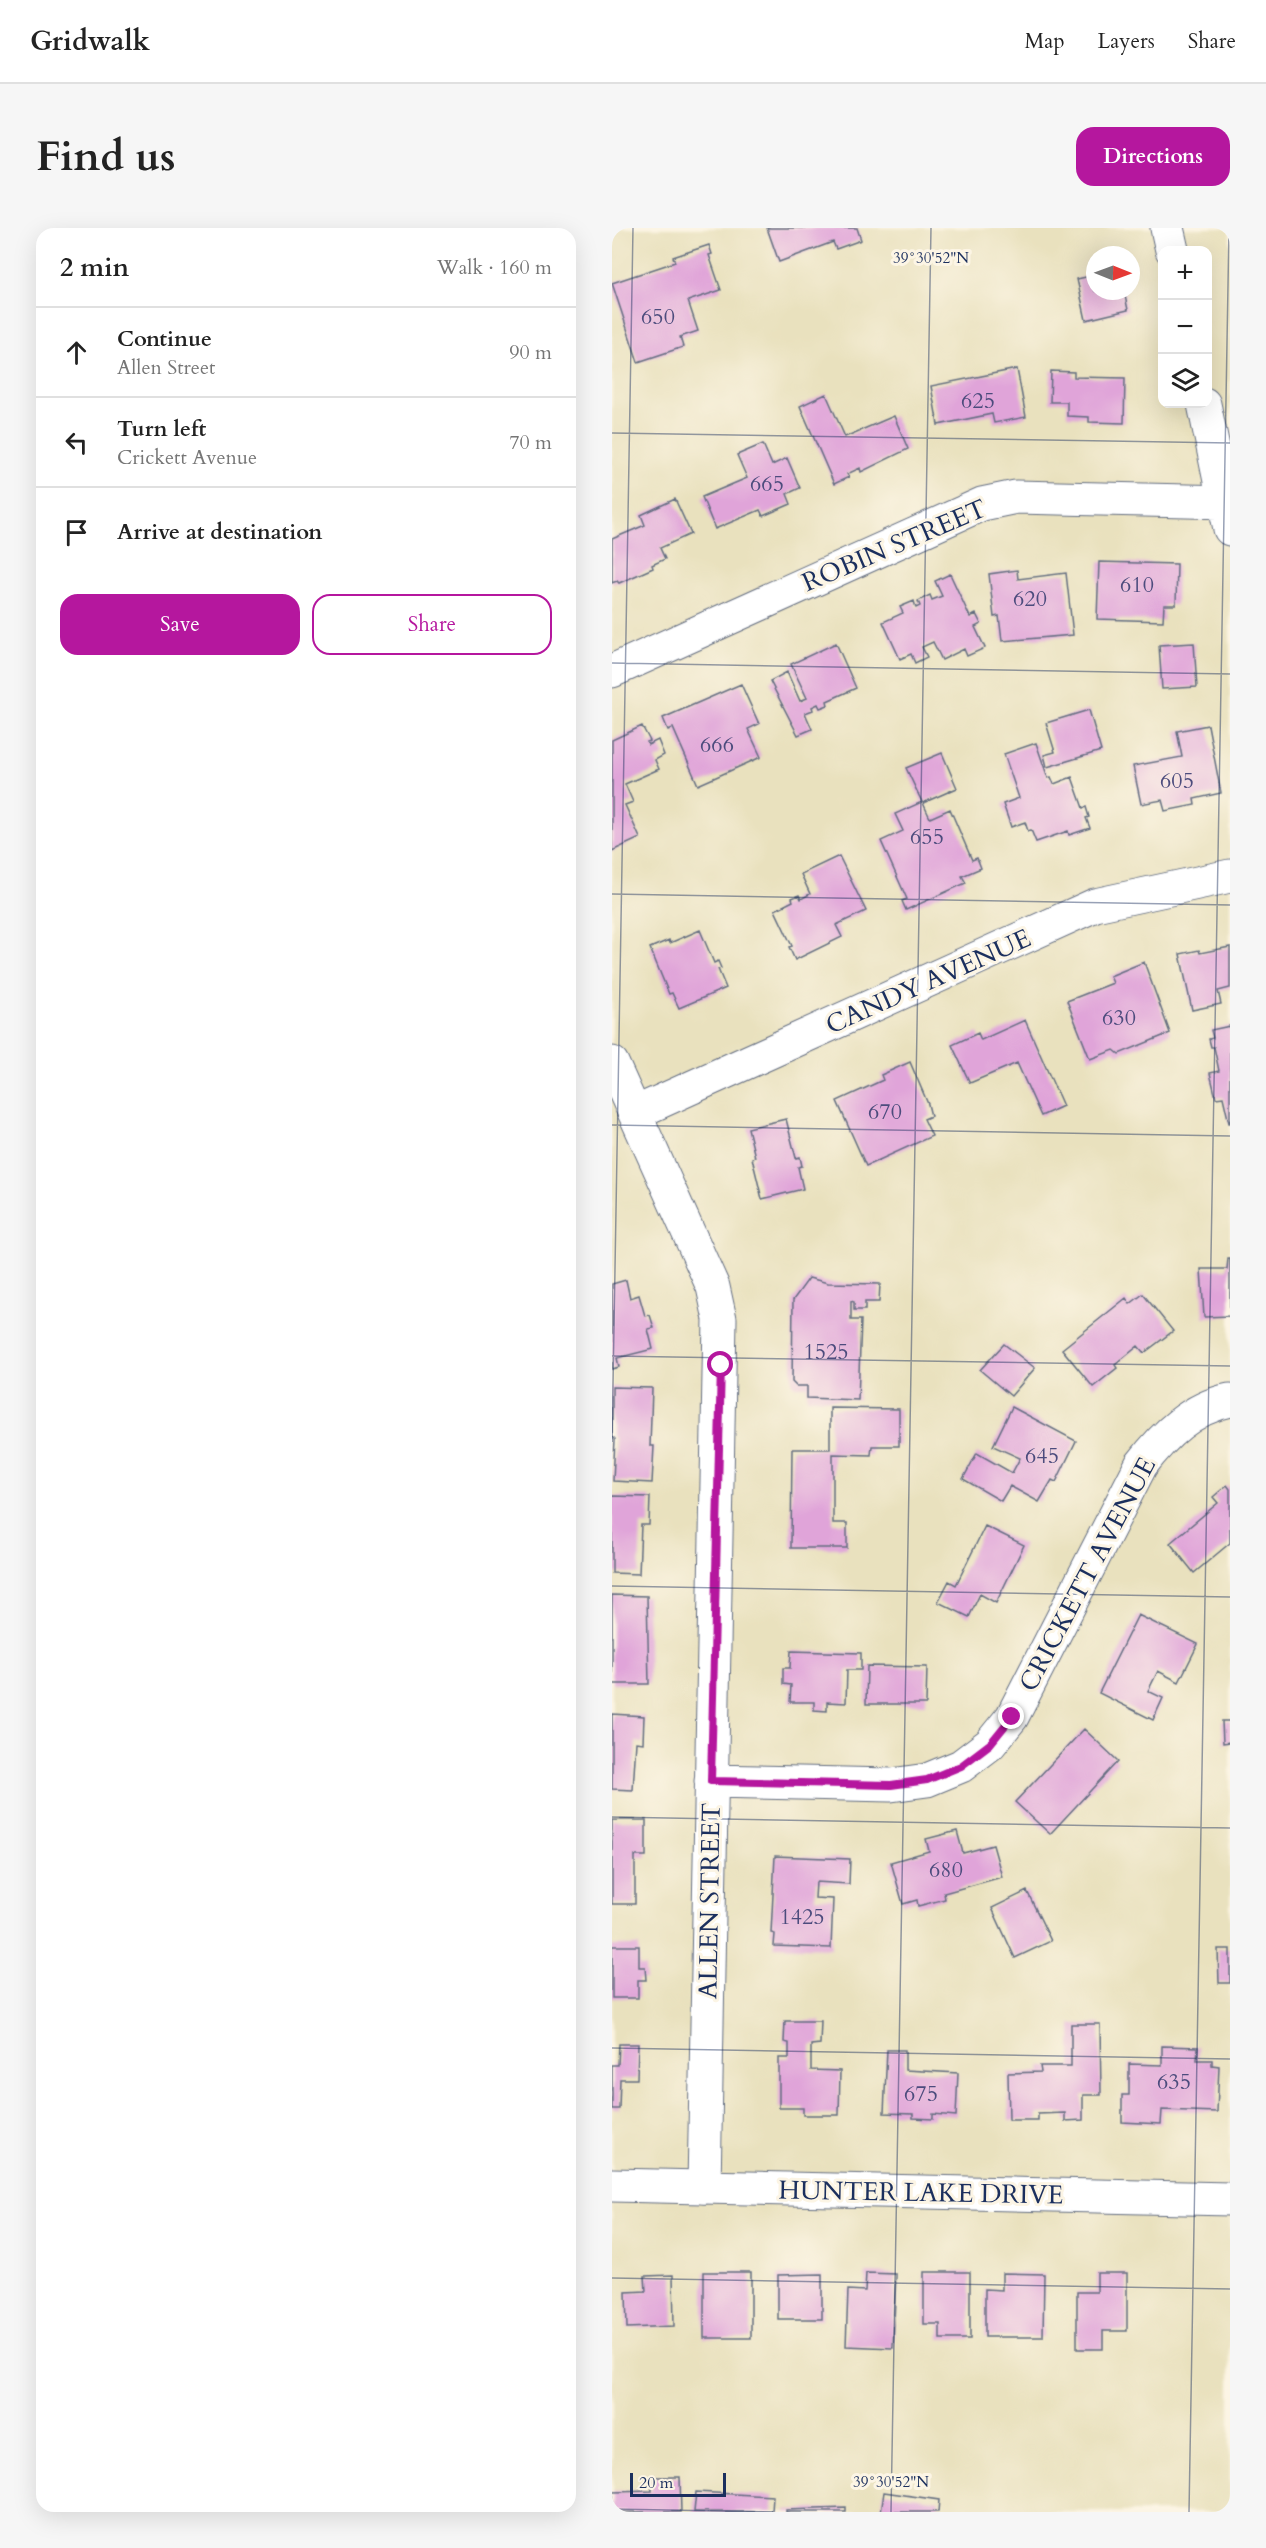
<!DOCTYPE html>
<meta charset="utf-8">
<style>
body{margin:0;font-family:Cardo,serif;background:#f6f6f6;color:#222}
.controls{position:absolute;right:18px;top:18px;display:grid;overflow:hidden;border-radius:12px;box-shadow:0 6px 24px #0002}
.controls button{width:54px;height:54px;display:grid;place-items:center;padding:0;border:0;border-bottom:2px solid #e0e0e0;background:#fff;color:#222;font:30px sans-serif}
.compass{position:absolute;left:474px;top:18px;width:54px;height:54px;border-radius:50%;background:#fff;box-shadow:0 6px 24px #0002;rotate:91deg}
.scale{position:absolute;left:18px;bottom:15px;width:96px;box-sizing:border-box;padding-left:6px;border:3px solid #1b2f5e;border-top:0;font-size:16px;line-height:21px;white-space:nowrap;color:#1b2f5e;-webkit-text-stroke:4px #fcf5e5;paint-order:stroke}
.stop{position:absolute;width:18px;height:18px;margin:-14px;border:4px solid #b5179e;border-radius:50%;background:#fff}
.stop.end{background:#b5179e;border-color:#fff;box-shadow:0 2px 6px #0008}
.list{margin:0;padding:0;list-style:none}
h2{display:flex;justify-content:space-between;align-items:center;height:78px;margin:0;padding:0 24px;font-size:26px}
h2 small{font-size:20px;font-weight:400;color:#767676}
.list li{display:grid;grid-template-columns:39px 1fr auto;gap:18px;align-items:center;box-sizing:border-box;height:90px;padding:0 24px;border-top:2px solid #e0e0e0}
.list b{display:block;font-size:22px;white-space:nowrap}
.list p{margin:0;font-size:20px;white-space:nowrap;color:#767676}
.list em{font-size:20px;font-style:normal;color:#767676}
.actions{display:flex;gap:12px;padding:18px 24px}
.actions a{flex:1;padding:14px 0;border:2px solid #b5179e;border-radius:18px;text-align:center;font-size:21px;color:#b5179e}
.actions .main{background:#b5179e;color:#fff}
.icon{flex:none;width:33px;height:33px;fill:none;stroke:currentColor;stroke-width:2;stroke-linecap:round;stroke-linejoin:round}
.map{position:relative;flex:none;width:618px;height:2284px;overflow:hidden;border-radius:18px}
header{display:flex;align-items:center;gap:36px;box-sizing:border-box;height:84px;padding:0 30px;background:#fff;border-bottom:2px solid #e0e0e0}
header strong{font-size:28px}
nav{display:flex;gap:33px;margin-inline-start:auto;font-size:21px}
.intro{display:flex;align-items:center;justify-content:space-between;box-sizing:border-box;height:144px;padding:0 36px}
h1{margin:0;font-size:42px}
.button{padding:15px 27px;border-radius:18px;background:#b5179e;color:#fff;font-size:21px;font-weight:700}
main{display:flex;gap:36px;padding:0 36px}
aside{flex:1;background:#fff;border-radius:18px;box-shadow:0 6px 24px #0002}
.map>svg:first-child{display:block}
.building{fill:#e0a4d9}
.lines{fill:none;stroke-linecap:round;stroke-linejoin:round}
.street-casing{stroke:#636d80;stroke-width:35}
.secondary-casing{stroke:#636d80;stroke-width:35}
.street{stroke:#fff;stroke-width:33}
.secondary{stroke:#fff;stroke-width:33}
.route{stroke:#b5179e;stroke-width:8}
.ticks{fill:none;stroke:#1b2f5e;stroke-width:1.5;stroke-opacity:0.45}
.labels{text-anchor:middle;stroke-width:6;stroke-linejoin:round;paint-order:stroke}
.number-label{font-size:22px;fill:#4c4c7d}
.street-label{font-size:26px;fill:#1b2f5e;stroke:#fcf5e5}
.ticks-label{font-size:15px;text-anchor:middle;fill:#1b2f5e;stroke:#fcf5e5;stroke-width:6;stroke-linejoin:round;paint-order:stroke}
</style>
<header>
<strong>Gridwalk</strong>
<nav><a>Map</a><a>Layers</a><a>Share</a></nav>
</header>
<div class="intro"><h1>Find us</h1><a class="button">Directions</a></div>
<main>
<aside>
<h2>2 min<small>Walk · 160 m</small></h2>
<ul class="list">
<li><svg class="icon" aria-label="ahead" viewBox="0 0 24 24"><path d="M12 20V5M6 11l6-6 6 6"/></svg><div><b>Continue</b><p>Allen Street</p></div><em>90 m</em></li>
<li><svg class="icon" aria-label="left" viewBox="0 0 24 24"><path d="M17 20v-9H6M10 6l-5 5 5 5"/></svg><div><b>Turn left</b><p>Crickett Avenue</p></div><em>70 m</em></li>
<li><svg class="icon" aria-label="arrive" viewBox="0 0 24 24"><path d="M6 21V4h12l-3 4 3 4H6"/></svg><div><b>Arrive at destination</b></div></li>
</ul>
<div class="actions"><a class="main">Save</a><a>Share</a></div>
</aside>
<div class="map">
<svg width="618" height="2284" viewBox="0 0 618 2284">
<rect width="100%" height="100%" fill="#fcf5e5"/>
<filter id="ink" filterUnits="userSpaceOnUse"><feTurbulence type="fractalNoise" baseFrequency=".0167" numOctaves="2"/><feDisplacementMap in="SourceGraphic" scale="12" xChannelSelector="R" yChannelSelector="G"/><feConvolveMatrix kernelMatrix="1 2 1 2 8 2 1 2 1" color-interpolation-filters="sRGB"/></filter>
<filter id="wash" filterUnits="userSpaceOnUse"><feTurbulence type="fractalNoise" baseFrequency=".008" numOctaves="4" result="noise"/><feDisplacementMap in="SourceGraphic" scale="24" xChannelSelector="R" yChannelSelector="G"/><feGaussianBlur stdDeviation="1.35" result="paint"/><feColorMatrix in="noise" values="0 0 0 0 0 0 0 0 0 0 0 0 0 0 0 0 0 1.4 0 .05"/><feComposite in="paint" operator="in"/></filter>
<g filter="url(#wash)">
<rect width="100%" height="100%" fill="#e9e1be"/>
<g id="blocks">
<path class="building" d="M155 0H245L249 12 224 21 221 14 167 34Z
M97 17 100 26 97 27 109 62 76 73 86 103 68 109 71 119 26 134 0 55 63 34 61 29Z
M483 47V63H512L516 82 474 92 465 51Z
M405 141 414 189 382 195 380 186 326 197 319 158Z
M439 143 462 144V149L513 150 512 195 477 194V189L455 188V174H438Z
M214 166 233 209 282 188 296 221 249 244 248 240 235 246 237 249 222 256 188 178Z
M151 216 160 237 175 230 188 260 175 266 179 276 151 288 148 282 103 301 90 269 135 250 125 227Z
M63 271 79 306 48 320 53 331 40 337 41 340 7 355 5 353 0 355V311L33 297 29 287Z
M487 334 565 336 564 377H552L551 393 485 391Z
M405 342 406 351 454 345 461 407 390 413 387 388 382 389 377 346Z
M338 346 358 389 364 386 369 396 363 399 373 420 355 428 352 421 330 432 321 414 310 419 315 429 303 435 299 426 288 431 271 394 291 385 288 379 302 373 304 380 308 378 306 373 318 367 320 372 330 368 323 353Z
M224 415 244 460 215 473 216 477 208 480 206 476 200 479 201 482 193 485 200 501 186 507 158 453 175 444 188 473 195 470 179 436Z
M582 415 585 459 550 461 547 417Z
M129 456 147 496 136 501 149 529 86 557 61 500 56 502 51 490Z
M477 482 489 523 435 539 432 527 443 524 434 495Z
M596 497 609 565 582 571 583 577 553 583 550 572 529 576 521 538 570 529 565 503Z
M30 498 38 513 35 514 36 517 46 512 52 527 43 532 47 541 13 556 21 574 13 577 28 610 0 623V512Z
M424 515 436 550 439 549 442 556 460 549 471 580 474 579 477 589 474 590 478 600 457 607 456 603 424 614 419 602 416 603 413 594 399 599 391 576 407 570 392 526Z
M330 525 345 560 311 575 318 590 338 581 360 632 365 630 369 640 350 648 354 655 294 682 290 673 295 671 269 613 291 603 283 586 310 574 294 540Z
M227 628 254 683 224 697 230 709 183 732 177 719 180 718 163 682 181 673 180 670 187 667 189 671 198 666 189 646Z
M88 702 102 735 106 733 109 740 106 741 114 760 67 780 60 765 57 766 38 720 57 712 58 715Z
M618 719V760L606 763 609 776 580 782 568 726 587 722 588 725Z
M532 734 558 805 507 826 502 822 478 831 455 773 501 755 498 748Z
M413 792 451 878 429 888 405 835 358 855 340 817 366 805 369 812Z
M618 798V895H617L611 869 604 870 598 845 607 843 602 819H599L597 811 601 810 599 802Z
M298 834 316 876 319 888 312 891 320 908 254 938 225 873 271 852 269 847Z
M174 891 184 930 188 929 190 938 186 939 191 961 150 971 140 930 143 929 136 900Z
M616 1030H618V1088L592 1089 589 1041H615Z
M197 1050 216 1055 268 1056 267 1074H253V1082H242V1074L239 1073V1092H249L246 1172 195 1170V1158H184L180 1154 181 1072Z
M14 1052 18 1070 27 1067 33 1088 38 1087 42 1100 36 1101 41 1121 5 1130 7 1139 0 1141V1056Z
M531 1066 561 1103 532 1125 526 1118 503 1137 505 1140 481 1159 450 1121 514 1070 518 1076Z
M392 1116 423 1140 399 1168 368 1142Z
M0 1159 40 1160 38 1218H42L40 1255 1 1253 3 1211 0 1208Z
M400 1179 464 1213 444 1254 440 1252 427 1274 398 1258 389 1273 351 1251 365 1225 400 1245 408 1230 381 1218Z
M218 1180 287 1181V1218H260L259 1227 221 1226V1295H235V1320H179L180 1221H218Z
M615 1257 618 1261V1315L582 1345 558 1315 606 1275 601 1269Z
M0 1268 38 1269 37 1297H29L27 1346 0 1345Z
M373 1298 412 1317 384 1375 368 1366 357 1389 326 1374 337 1353 344 1357Z
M0 1367 35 1368 37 1456H0Z
M526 1387 586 1416 567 1454 546 1443 536 1463 551 1470 541 1492 487 1465Z
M179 1423 249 1425V1442H235L234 1475 215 1474V1483L202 1482V1474H178L179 1457 171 1456V1440H178Z
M255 1438 315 1439 314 1476H254Z
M0 1486 32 1488 31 1515 24 1514 21 1562 0 1561Z
M610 1493H618V1514L611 1515Z
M472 1501 506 1533 438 1606 403 1574Z
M0 1592H34V1628H23V1676H0Z
M345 1603 351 1625 381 1617 390 1649 332 1665 333 1671 306 1678 305 1672 291 1676 279 1634 317 1623 314 1611Z
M163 1628 238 1631 237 1656 204 1654 203 1670 221 1671 219 1720 162 1718 163 1706 159 1705Z
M415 1663 439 1713 403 1730 380 1680Z
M0 1718H27V1739H33L34 1752H26V1770H0Z
M606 1721H618V1755H607Z
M173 1793H209L208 1816 199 1817V1842L228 1843 227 1887H191V1880H167V1830H177V1815L172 1814Z
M459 1796H488L489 1867H471V1892L453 1893V1885L426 1886V1892H397L396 1845 429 1844 428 1838H459Z
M7 1816H26L25 1851H8L7 1881H0V1837H6Z
M550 1818 586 1819 585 1832H600V1837L607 1838 605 1884 550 1882 549 1896 510 1894V1867H517V1836L550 1837Z
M275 1822H293V1842L346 1845 344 1888 321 1886V1891L301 1890V1886L272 1885Z
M92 2044H139V2110H92Z
M312 2044H358V2111H328V2096H312Z
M254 2045 284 2046 281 2120 234 2118 236 2062 253 2063Z
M390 2045 432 2046 431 2109H373V2061L390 2062Z
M485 2045H515V2103H491V2121H465V2064H485Z
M210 2046V2091H166V2047Z
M61 2047 62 2098 15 2100 14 2064 34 2063 33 2048Z
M39 2249H68L69 2284H0V2264L40 2263Z
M84 2264 161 2268 160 2284H82Z
M272 2264 327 2272 326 2284H269Z
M234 2280V2284H174V2282Z"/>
</g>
</g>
<g filter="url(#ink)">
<use href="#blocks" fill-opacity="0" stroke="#636d80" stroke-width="1.5"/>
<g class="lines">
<defs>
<path id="street" d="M555 0 560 22
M592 176 618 301
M0 443 370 276 404 269 618 274
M0 835 101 1059 108 1091 92 1959
M23 885 483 677 618 648
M99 1553 279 1557 315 1552 349 1538 378 1516 400 1489 529 1237C552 1207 579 1180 618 1172"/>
<path id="secondary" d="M0 1957 618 1971"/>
</defs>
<use href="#street" class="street-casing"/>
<use href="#secondary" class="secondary-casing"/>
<use href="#street" class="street"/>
<use href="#secondary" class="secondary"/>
</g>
</g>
<g class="lines" filter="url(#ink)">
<path class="route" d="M109 1137 99 1553 279 1557 315 1552 349 1538 378 1516 400 1489"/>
</g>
<path class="ticks" d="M0 205 618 215M0 435 618 446M0 666 618 677M0 897 618 908M0 1128 618 1138M0 1214 21 0M0 1358 618 1369M0 1589 618 1600M0 1820 618 1831M0 2050 618 2061M0 2281 161 2284M279 2284 319 0M577 2284 617 0"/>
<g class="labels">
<g class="number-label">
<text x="46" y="96">650</text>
<text x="366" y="180">625</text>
<text x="155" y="263">665</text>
<text x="525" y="364">610</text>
<text x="418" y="378">620</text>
<text x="105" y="524">666</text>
<text x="565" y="560">605</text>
<text x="315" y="616">655</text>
<text x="507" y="797">630</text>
<text x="273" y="891">670</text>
<text x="214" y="1131">1525</text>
<text x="430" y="1235">645</text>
<text x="334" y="1649">680</text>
<text x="190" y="1696">1425</text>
<text x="562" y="1861">635</text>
<text x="309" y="1873">675</text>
</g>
<g class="street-label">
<text transform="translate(282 317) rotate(-23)" y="9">ROBIN STREET</text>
<text transform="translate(316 753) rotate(-24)" y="9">CANDY AVENUE</text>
<text transform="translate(475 1346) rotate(-62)" y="9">CRICKETT AVENUE</text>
<text transform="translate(97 1673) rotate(-89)" y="9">ALLEN STREET</text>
<text transform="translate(309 1964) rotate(1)" y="9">HUNTER LAKE DRIVE</text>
</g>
</g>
<g class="ticks-label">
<text x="319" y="35">39°30'52"N</text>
<text x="279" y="2259">39°30'52"N</text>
</g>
</svg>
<div class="controls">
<button>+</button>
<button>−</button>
<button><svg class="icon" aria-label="layers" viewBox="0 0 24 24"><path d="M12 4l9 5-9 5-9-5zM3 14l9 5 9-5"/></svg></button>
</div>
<svg class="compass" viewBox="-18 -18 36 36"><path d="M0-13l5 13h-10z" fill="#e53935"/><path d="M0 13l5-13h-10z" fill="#767676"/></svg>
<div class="scale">20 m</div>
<div class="stop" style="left:109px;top:1137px"></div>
<div class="stop end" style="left:400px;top:1489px"></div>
</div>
</main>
